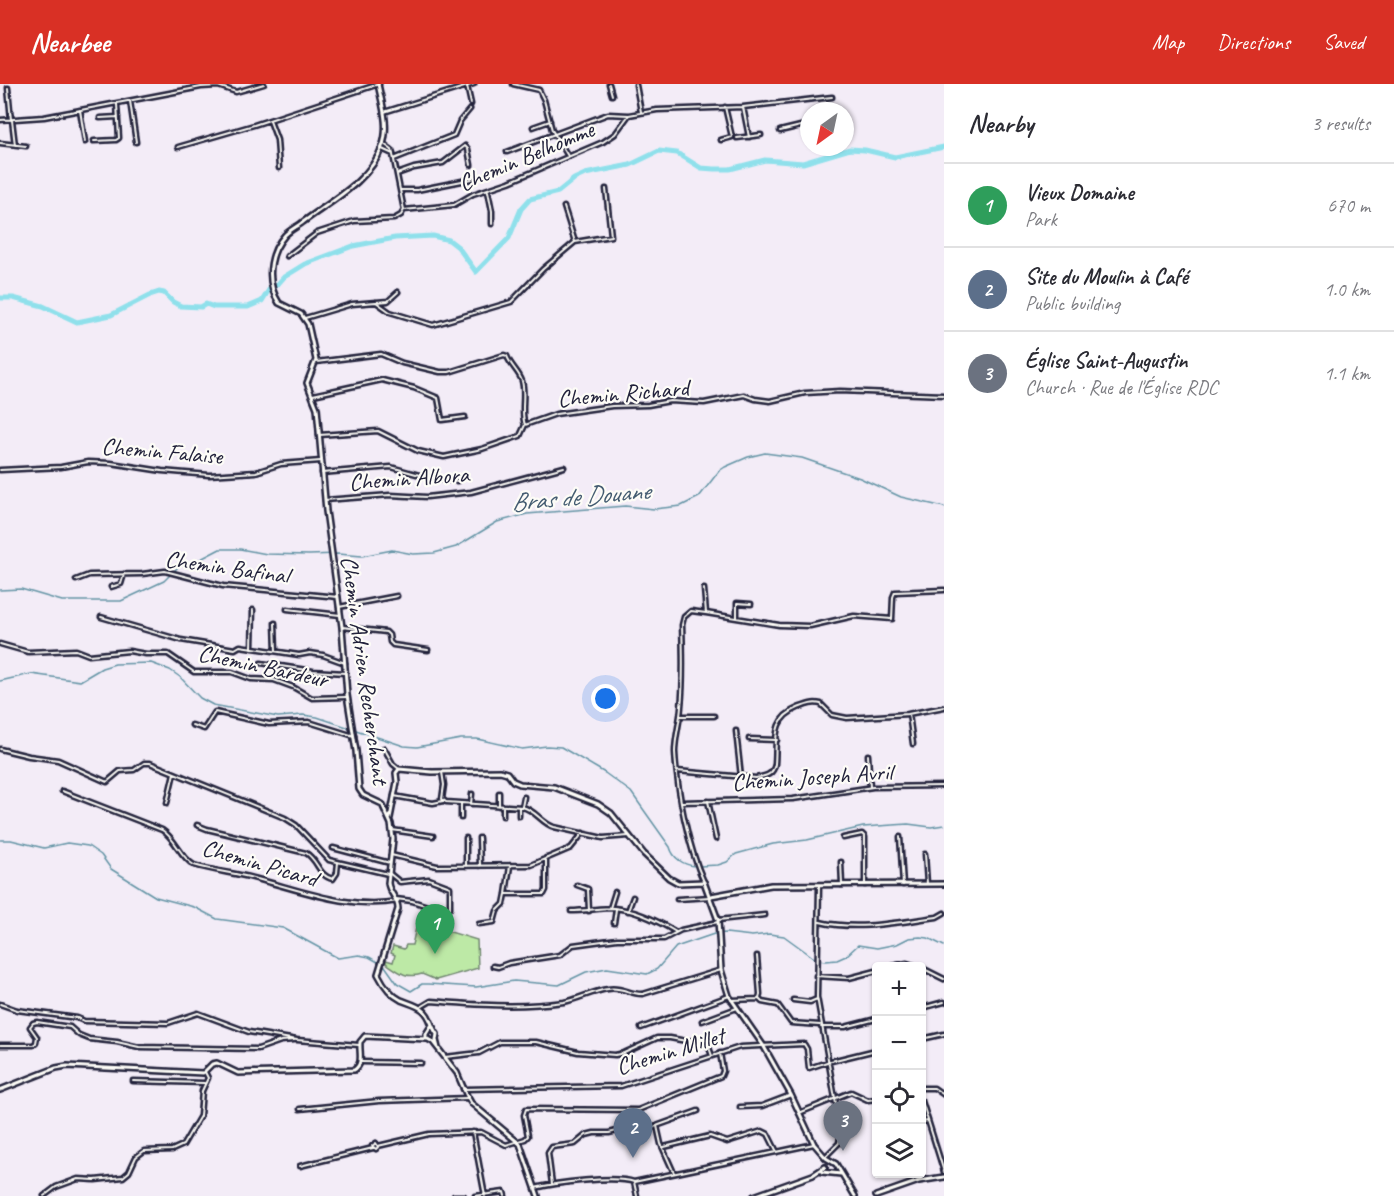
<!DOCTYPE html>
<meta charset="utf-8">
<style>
body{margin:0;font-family:Caveat,sans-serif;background:#f2f2f3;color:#2b2b33}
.controls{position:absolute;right:18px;bottom:18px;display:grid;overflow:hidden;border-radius:6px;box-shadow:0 2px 4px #0004}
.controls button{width:54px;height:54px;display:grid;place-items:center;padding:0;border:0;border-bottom:2px solid #e1e1e2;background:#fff;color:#2b2b33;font:30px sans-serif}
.compass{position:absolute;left:800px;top:18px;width:54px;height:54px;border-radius:50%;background:#fff;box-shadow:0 2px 4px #0004;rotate:213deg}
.you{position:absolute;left:606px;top:615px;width:21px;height:21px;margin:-15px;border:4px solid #fff;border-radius:50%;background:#1a73e8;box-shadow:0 0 0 9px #1a73e833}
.badge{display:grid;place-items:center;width:39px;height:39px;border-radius:50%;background:#d93025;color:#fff;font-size:20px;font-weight:700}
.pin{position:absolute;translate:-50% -50px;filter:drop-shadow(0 2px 3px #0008)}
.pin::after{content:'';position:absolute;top:32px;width:21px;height:18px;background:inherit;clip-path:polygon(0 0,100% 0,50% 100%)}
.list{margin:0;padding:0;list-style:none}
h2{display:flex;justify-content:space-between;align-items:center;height:78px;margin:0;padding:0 24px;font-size:26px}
h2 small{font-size:20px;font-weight:400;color:#7c7c81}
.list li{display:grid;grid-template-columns:39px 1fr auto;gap:18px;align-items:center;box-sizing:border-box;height:84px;padding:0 24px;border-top:2px solid #e1e1e2}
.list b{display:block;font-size:22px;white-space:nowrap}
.list p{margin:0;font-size:20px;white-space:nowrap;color:#7c7c81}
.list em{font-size:20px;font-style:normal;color:#7c7c81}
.icon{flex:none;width:33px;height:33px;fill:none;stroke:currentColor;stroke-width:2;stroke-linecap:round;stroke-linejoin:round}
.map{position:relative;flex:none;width:944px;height:1112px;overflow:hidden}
header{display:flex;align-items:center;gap:36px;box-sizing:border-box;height:84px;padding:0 30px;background:#d93025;color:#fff}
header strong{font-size:28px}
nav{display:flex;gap:33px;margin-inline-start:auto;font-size:21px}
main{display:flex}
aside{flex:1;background:#fff}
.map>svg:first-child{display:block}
.green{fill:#bde9a6;stroke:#708670;stroke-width:1.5}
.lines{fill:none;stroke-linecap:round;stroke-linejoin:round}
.stream{stroke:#6394a5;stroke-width:1.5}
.river{stroke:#8fe0eb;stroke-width:5}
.street-casing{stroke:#22223b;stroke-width:7}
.secondary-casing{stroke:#22223b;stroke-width:8}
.street{stroke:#fdfcf7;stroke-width:2}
.secondary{stroke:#fdfcf7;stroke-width:3}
.labels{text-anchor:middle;stroke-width:4.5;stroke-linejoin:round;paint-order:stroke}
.street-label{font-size:24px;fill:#22223b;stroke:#fdfcf7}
.water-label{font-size:26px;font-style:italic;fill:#435b70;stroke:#fdfcf7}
</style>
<header>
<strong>Nearbee</strong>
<nav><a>Map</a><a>Directions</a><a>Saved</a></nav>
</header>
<main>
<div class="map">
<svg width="944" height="1112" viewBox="0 0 944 1112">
<rect width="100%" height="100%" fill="#f3ecf7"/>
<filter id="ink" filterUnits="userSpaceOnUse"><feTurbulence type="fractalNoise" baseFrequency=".0167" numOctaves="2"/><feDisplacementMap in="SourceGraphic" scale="12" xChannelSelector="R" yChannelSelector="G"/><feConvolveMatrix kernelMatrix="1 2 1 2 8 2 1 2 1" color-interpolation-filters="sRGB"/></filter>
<g filter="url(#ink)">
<path class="green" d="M416 844 440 850 444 846 477 856 478 884 436 896 422 890C406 895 399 888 386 879V876L393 878 395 871 391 869 393 862 404 865 406 861H412Z"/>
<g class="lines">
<path class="stream" d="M0 506 21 505 62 517H121L164 497 180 481 195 478 220 465H240L267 470 309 471 338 470 362 472 392 466 413 470 434 469 456 463 497 438 527 430 625 422 654 425 681 422 699 413 719 387 725 383 748 373 765 369 802 374 860 394 901 413 944 423
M0 597 31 590 80 597 102 584 115 580 151 579 170 586 180 593 200 614 213 621 278 633 303 631 317 633 404 662 417 663 461 655H477L522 665 547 662 561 663 605 689 631 708 670 763C673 774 683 781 695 782
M0 756H11L44 764 67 759 88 762 101 771 111 785 156 813 194 823 217 835 283 844 338 874 359 871 369 873 385 882 397 899 411 907 422 900H428L476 903 514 897 559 901 586 888 607 884 647 890 657 885 676 863 714 850 726 849 752 852 769 850 784 852 817 876 826 877 837 876 846 872 858 861 877 864 897 860 909 854 920 853 928 854 944 862
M699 782 718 781 727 778 736 770 773 760 807 756 863 743 908 740 931 743 944 741"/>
<path class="river" d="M0 214H13L43 222 77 238 111 231 150 211 159 208 164 209 173 218 181 222 201 223 206 220 214 223H248L262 217 270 204 277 201 284 193 305 180 353 162 395 154 433 152 449 156 458 163 476 188 509 154 521 125 530 115 558 108 574 95 585 90 630 81 659 67 677 69 701 84 714 85H730L765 76 803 79 850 65 865 66 895 73 944 63"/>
<defs>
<path id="street" d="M513 0 539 6 544 16 552 46 568 72
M609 0 612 11
M636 1 641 28
M467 2 471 20
M8 4 11 36
M130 17 136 58
M743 23 749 53
M80 26 85 58
M384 28 474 0
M100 34 118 33
M0 36 44 33 201 3 218 2 236 8 264 0
M12 36 15 61
M270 37 277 56 279 84
M533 43 550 37
M780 47 809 40
M737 54 761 51
M721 56 732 53 725 23
M94 57 116 56 119 54 117 20
M0 59 26 62
M384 60 392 66 404 126 454 121 473 110 509 98 603 58 615 50 629 31 657 26 743 23 832 13
M178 63 254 41 379 0
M382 65 393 70
M507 68 608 30 629 31
M394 75 454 51 460 37 470 25
M397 90 414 84 443 79 465 62 468 65 471 81
M401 106H417L472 95
M488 107 492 127V140
M564 123 575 158
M287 172 317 149 354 137 394 135 401 131 404 126
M376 218 390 228 433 241 511 218 543 185 575 158 611 152 606 105
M305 234 352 220 388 217 398 208
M316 278 381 270 402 279 440 288H449L504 271 507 272C510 281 519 288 522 297 526 311 520 327 525 341
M313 311 382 296 414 304 438 314 442 336 465 333
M319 351 378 347 418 367 444 373 482 365 520 352 525 341 556 330 612 322 648 321 670 317 704 319 744 311 755 315 770 317 805 309 840 307 944 311
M0 386 61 383 88 378 111 379 162 387 209 391 256 388 281 380 321 377
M322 389 391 383 434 395 457 397
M325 416 390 411 427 413 471 408 564 383
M76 496 89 491 142 490 165 487 223 502 338 513
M111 503 121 500 124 490
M704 505 706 529
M339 523 397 512
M287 525 340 531
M101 533 181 556 235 565 240 562 299 571 310 569 323 571 345 579
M737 533V519L751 520
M275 539 276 567
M342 543 386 548 389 551 390 558 393 561 428 566
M0 560 28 568 76 566 89 571 129 567 146 570H168L194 588H232L251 595 274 596 293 603 312 614 347 613
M252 564 253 526
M261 579 313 587 345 589
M909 630 913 660
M681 632H714
M192 641 204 645 215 628 269 640 309 638 354 652
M736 647 741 693
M749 655 777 656
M384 664 393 680 399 685
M0 665 29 672 58 676 107 698 120 687 134 686 144 679H150L285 734 296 741 329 776 388 790
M868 671 870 703
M677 687 756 694C766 692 773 691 775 680 777 655 771 635 798 624 806 621 812 618 821 620L832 631 847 634 908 630 944 623
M442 688 444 701 442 715 446 718 522 723C536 726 541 739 554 743L603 754 629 752
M62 707 162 746C176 755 180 773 194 781 214 787 234 789 253 794 301 806 348 826 398 817
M394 712 433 719 443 717
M708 717 716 755
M682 718 793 715 873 703 944 702
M167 719 174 689
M471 720 472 710
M499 722V709
M519 723V732
M522 723 524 713
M503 732V723
M461 734V720
M197 741 207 745 306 769C318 776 319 793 333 795L337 789 338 778
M392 746 433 752
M900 753 903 801
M466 754V782
M479 754 480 782
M843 754 862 750 865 753V801
M333 764 390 779
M925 770 927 800
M391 771 437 782 531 781 571 764 583 749
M841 778 842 801
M389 789 400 798 429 795 450 803V824
M704 798C688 763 677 707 675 668 675 653 680 638 681 623 684 595 683 568 682 541L684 533 691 527 706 529 779 541 810 542 854 532 892 535 893 513 895 508 944 506
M577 801 588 805 589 827
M819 802 817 913 841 1048 839 1059 825 1073
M506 810H544L546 806V774
M396 815 412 817 431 823
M677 815 711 813
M610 824 615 808
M571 827C585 827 600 824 614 824 636 826 658 837 676 848
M628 827 633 813
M718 836 765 831
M820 838C858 847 899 838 937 833L944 829
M614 839 616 825
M479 840 494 838 497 827 504 820 506 810 510 782
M493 882 498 883 509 879 560 871 573 861 617 855H664L681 846 718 838
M892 882 907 879 917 882
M922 884 944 895
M816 892 849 894 876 887
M759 915 762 918 778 921 791 939 820 941
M731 916 759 915 760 910 757 872
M793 916 810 918 817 915
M0 920 17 926 77 934 84 937 168 939 198 929 249 948 297 956 359 961
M421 923 431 917C476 921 519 924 564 918 579 915 593 907 608 905 621 902 631 911 643 910L721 886
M922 924 944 918
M702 937 737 924
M821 943H845L876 935
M641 944 729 912
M922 955 944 950
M0 961H33L36 959 37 953 30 943 33 939 37 938 70 943 79 951 89 955 117 958 139 963 258 965 281 957 294 956
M445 973 479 969 500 958H536L578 968 615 971 624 969 657 954H670L686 957 706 955 712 972
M361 978 421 979
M133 997 204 999
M922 1004H934L944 1011
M463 1005 621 1002 740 963 804 960 807 965 809 984 827 978 876 966
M922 1017 944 1088
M740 1023 762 1022 791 1011
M300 1025 379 1017 468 1014
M799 1029 851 1008 868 1016 876 1015
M922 1038 928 1037
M657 1042 661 1060 674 1089
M473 1048 485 1112
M376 1059 378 1063 376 1065 372 1062Z
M378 1062 429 1050 481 1048 506 1061 525 1055 528 1052 524 1031 526 1025 638 1026 721 992 723 987 720 969
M664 1063 710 1052 727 1058 762 1047 768 1050 777 1068
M300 1082 373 1064
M634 1098 637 1112
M552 1100 548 1069 552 1063 575 1060 586 1051 594 1049H609L629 1044 648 1045 698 1027
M535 1104C555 1099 615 1091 634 1098L814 1060
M44 1112 56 1103 78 1095 95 1096 123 1093 129 1088 136 1073 144 1067 172 1066 183 1061 200 1032 202 1007 208 994 205 988
M454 1112H464
M475 1112 504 1108 505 1112"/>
<path id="secondary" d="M378 0C382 20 390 43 382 63 370 97 331 117 303 138 298 142 290 146 285 151 268 170 266 199 279 219L301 230 308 240 316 276 307 299 317 324 326 427 342 543 347 611 356 667 359 705 363 711 382 720 391 740 393 755 388 799C389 809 398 814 398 825L378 890C383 900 391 911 401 916 408 919 417 921 423 926 431 932 431 943 437 950L436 956 438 964
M390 734 397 698 396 689 399 685 432 688 500 687 507 689 513 697 520 700 554 703 598 720 611 729 644 770 669 794 678 799 704 798 718 836 721 886 729 912 763 961 791 1011 814 1060 826 1074 836 1080 855 1112
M711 812 771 801 944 800
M431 942 426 950V954L433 958 457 989 466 1010 471 1019 520 1060 538 1112
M0 1006 56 984 67 982 203 989 212 980 217 979 238 989 354 986C364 980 359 968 360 958L365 952 427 955
M822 1088 841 1090
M754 1112 813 1091 825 1083
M876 1112 919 1097 944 1093"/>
</defs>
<use href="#street" class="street-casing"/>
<use href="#secondary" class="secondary-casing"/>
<use href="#street" class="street"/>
<use href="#secondary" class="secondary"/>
</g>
</g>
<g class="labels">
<g class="street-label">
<text transform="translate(526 72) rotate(-23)" y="8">Chemin Belhomme</text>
<text transform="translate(623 309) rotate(-5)" y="8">Chemin Richard</text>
<text transform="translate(162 367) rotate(5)" y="8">Chemin Falaise</text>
<text transform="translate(409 394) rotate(-4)" y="8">Chemin Albora</text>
<text transform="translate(227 483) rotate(8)" y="8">Chemin Bafinal</text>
<text transform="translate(263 582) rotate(12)" y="8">Chemin Bardeur</text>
<text transform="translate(365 586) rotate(82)" y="8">Chemin Adrien Recherchant</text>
<text transform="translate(812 693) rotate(-4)" y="8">Chemin Joseph Avril</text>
<text transform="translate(260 779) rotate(16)" y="8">Chemin Picard</text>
<text transform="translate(670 967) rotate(-17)" y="8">Chemin Millet</text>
</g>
<g class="water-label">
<text transform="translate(580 412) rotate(-5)" y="9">Bras de Douane</text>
</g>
</g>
</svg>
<div class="controls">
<button>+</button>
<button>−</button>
<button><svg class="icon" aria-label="locate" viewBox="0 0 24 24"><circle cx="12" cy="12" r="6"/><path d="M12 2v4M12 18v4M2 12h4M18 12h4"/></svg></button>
<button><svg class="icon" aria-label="layers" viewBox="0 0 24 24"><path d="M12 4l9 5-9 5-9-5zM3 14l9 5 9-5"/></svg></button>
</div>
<svg class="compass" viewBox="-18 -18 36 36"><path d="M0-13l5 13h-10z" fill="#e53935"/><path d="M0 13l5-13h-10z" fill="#7c7c81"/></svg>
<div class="you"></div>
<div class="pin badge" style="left:435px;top:870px;background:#2e9e5b">1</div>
<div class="pin badge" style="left:633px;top:1074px;background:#5c6f8a">2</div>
<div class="pin badge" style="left:843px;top:1067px;background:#6b7280">3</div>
</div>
<aside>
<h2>Nearby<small>3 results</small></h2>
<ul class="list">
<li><span class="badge" style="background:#2e9e5b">1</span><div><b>Vieux Domaine</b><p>Park</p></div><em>670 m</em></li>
<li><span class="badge" style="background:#5c6f8a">2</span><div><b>Site du Moulin à Café</b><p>Public building</p></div><em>1.0 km</em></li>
<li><span class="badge" style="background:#6b7280">3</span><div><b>Église Saint-Augustin</b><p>Church · Rue de l'Église RDC</p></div><em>1.1 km</em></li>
</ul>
</aside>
</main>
